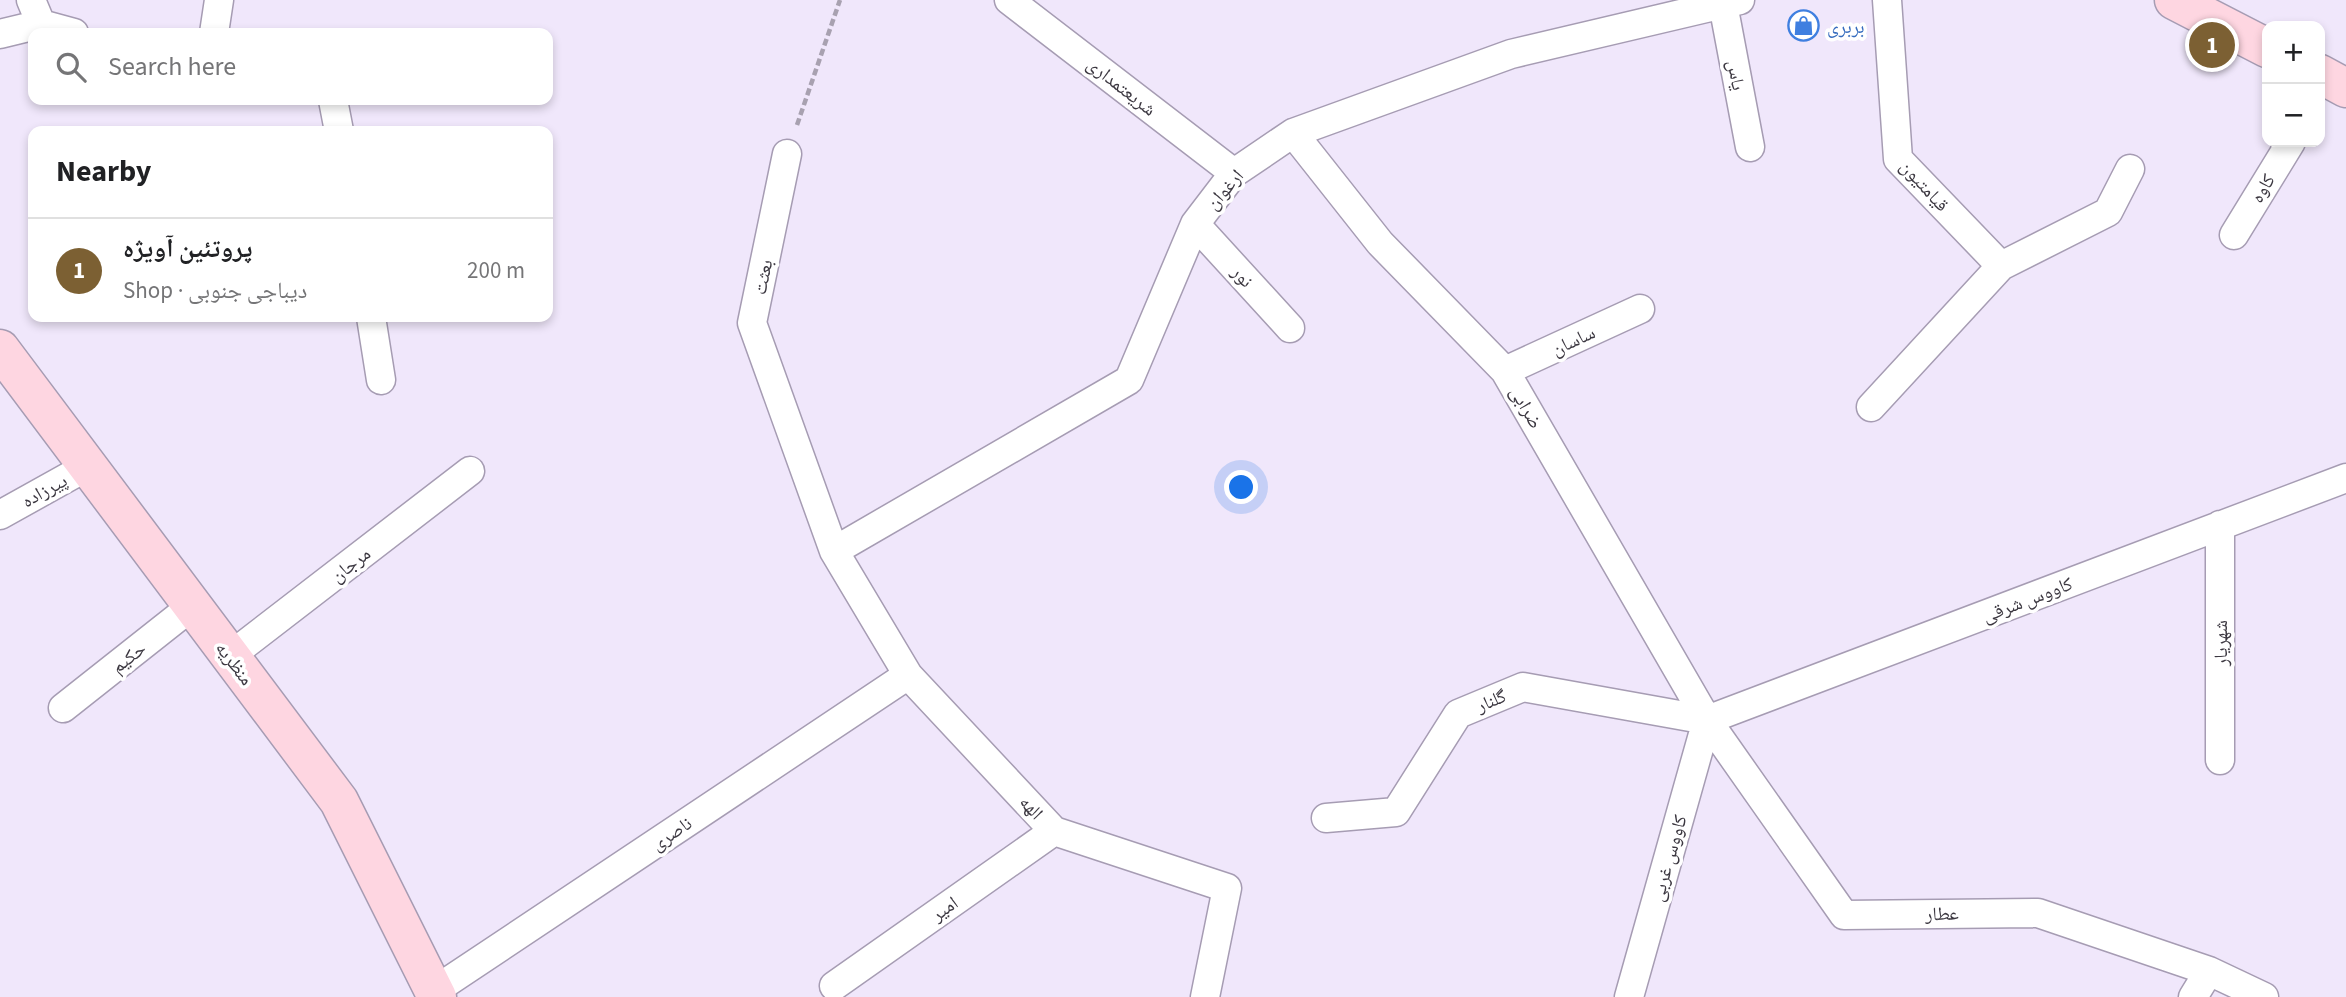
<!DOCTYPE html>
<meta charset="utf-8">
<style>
body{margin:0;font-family:"Source Sans 3","Noto Naskh Arabic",sans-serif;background:#f6f6f6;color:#202124}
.controls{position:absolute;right:21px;top:21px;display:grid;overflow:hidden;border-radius:14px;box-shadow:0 4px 10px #0003}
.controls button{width:63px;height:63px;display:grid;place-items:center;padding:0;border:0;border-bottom:2px solid #e0e0e0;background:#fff;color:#202124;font:35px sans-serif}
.you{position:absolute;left:1242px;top:488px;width:24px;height:24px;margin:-18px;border:5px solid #fff;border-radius:50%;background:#1a73e8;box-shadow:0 0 0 10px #1a73e833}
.badge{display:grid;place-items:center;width:46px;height:46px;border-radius:50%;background:#7c6033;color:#fff;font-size:23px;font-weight:700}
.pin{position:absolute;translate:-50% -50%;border:4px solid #fff;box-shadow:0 2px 7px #0006}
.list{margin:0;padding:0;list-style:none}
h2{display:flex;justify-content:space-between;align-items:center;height:91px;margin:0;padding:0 28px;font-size:30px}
h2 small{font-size:23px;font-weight:400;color:#757577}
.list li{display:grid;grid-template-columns:46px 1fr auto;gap:21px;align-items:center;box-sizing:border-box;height:105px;padding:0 28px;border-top:2px solid #e0e0e0}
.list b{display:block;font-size:26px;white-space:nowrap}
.list p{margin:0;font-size:23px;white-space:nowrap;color:#757577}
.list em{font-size:23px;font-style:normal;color:#757577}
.icon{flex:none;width:38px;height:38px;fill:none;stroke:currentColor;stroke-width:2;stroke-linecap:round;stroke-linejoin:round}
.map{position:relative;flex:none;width:2346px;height:997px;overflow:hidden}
.search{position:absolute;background:#fff;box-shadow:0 4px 10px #0003;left:28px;top:28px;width:525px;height:77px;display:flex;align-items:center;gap:18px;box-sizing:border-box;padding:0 24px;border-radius:14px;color:#757577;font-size:26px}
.panel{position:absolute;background:#fff;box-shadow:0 4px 10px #0003;left:28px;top:126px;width:525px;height:196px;border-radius:14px}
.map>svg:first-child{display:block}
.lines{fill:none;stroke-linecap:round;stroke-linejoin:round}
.street-casing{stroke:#a69cb3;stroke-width:31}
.secondary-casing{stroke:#a69cb3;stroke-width:41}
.path{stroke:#a8a1b0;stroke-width:4.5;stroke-dasharray:7 3.5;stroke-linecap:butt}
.street{stroke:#fff;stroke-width:28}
.secondary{stroke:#fed6e1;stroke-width:38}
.labels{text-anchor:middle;stroke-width:7;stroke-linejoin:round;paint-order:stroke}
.shop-label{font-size:19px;fill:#366cbe;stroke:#fff;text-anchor:start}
.street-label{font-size:19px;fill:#3c3841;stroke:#fff}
</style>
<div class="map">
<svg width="2346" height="997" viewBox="0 0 2346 997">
<rect width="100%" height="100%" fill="#f0e7fb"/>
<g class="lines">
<defs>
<path id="street" d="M31 0 41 24
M1009 0 1234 173
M1887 0 1898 159 2001 266
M1723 4 1750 147
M214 33 219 0
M0 34 41 24 74 33
M333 100 339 131
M1293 133 1380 243 1505 371 1707 720 1844 915 2038 913 2209 971 2264 997
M787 154 752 323 834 551 908 675 1054 831 1227 888 1205 997
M1195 224 1290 328
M2234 235 2291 142
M371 317 381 380
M1505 371 1640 309
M1871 407 2001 266 2108 212 2130 169
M0 515 88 466
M2220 525V760
M834 551 1129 380 1195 224 1234 173 1293 133 1511 54 1740 0
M230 656 470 471
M63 708 192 606
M1707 720 2346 478
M1326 818 1396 812 1458 714 1523 687 1707 720
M834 986 1054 831
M434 991 908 675
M1629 997 1707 720
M2193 997 2209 971"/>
<path id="secondary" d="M2174 0 2267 48
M2320 74 2346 88
M0 349 339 801 437 997"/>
</defs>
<use href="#street" class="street-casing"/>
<use href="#secondary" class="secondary-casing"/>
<path class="path" d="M797 125 840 0"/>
<use href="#street" class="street"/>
<use href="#secondary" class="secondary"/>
</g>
<defs>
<symbol id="shop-ring" viewBox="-11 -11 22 22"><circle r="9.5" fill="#fff" stroke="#3f7fe0" stroke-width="1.5"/><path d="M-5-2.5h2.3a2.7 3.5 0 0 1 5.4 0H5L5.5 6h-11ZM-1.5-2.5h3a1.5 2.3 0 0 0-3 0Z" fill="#3f7fe0"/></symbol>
</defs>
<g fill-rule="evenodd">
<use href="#shop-ring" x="1786" y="8" width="35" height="35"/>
</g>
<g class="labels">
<g class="shop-label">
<text x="1827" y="33">بربری</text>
</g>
<g class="street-label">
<text transform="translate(1737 75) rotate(80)" y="7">یاس</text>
<text transform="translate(1122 86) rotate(38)" y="7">شریعتمداری</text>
<text transform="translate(1925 185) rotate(48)" y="7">قیامتیون</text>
<text transform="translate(2262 188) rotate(-59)" y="7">کاوه</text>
<text transform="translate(1224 189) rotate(-49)" y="7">ارغوان</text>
<text transform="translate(1243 276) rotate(48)" y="7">نور</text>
<text transform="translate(762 277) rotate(-78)" y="7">بعثت</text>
<text transform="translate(1573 340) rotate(-25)" y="7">ساسان</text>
<text transform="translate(1527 407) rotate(60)" y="7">ضرابی</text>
<text transform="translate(44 490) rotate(-29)" y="7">پیرزاده</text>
<text transform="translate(350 564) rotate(-38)" y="7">مرجان</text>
<text transform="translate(2027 599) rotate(-21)" y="7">کاووس شرقی</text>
<text transform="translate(2220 643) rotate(-90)" y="7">شهریار</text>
<text transform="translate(128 657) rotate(-38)" y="7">حکیم</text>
<text transform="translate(235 663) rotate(53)" y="7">منظریه</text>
<text transform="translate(1491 700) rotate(-22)" y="7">گلنار</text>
<text transform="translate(1032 807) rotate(47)" y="7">الهه</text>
<text transform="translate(671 833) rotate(-34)" y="7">ناصری</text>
<text transform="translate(1668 858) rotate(-74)" y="7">کاووس غربی</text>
<text transform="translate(944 908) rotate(-35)" y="7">امیر</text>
<text transform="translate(1942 913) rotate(-1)" y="7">عطار</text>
</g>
</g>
</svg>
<div class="controls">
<button>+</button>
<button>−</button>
</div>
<div class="you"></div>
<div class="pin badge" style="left:2212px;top:45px">1</div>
<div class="search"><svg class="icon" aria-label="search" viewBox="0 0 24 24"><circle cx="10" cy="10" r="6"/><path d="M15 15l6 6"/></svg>Search here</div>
<section class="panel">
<h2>Nearby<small></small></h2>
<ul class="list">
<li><span class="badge">1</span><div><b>پروتئین آویژه</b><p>Shop · دیباجی جنوبی</p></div><em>200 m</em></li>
</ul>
</section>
</div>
